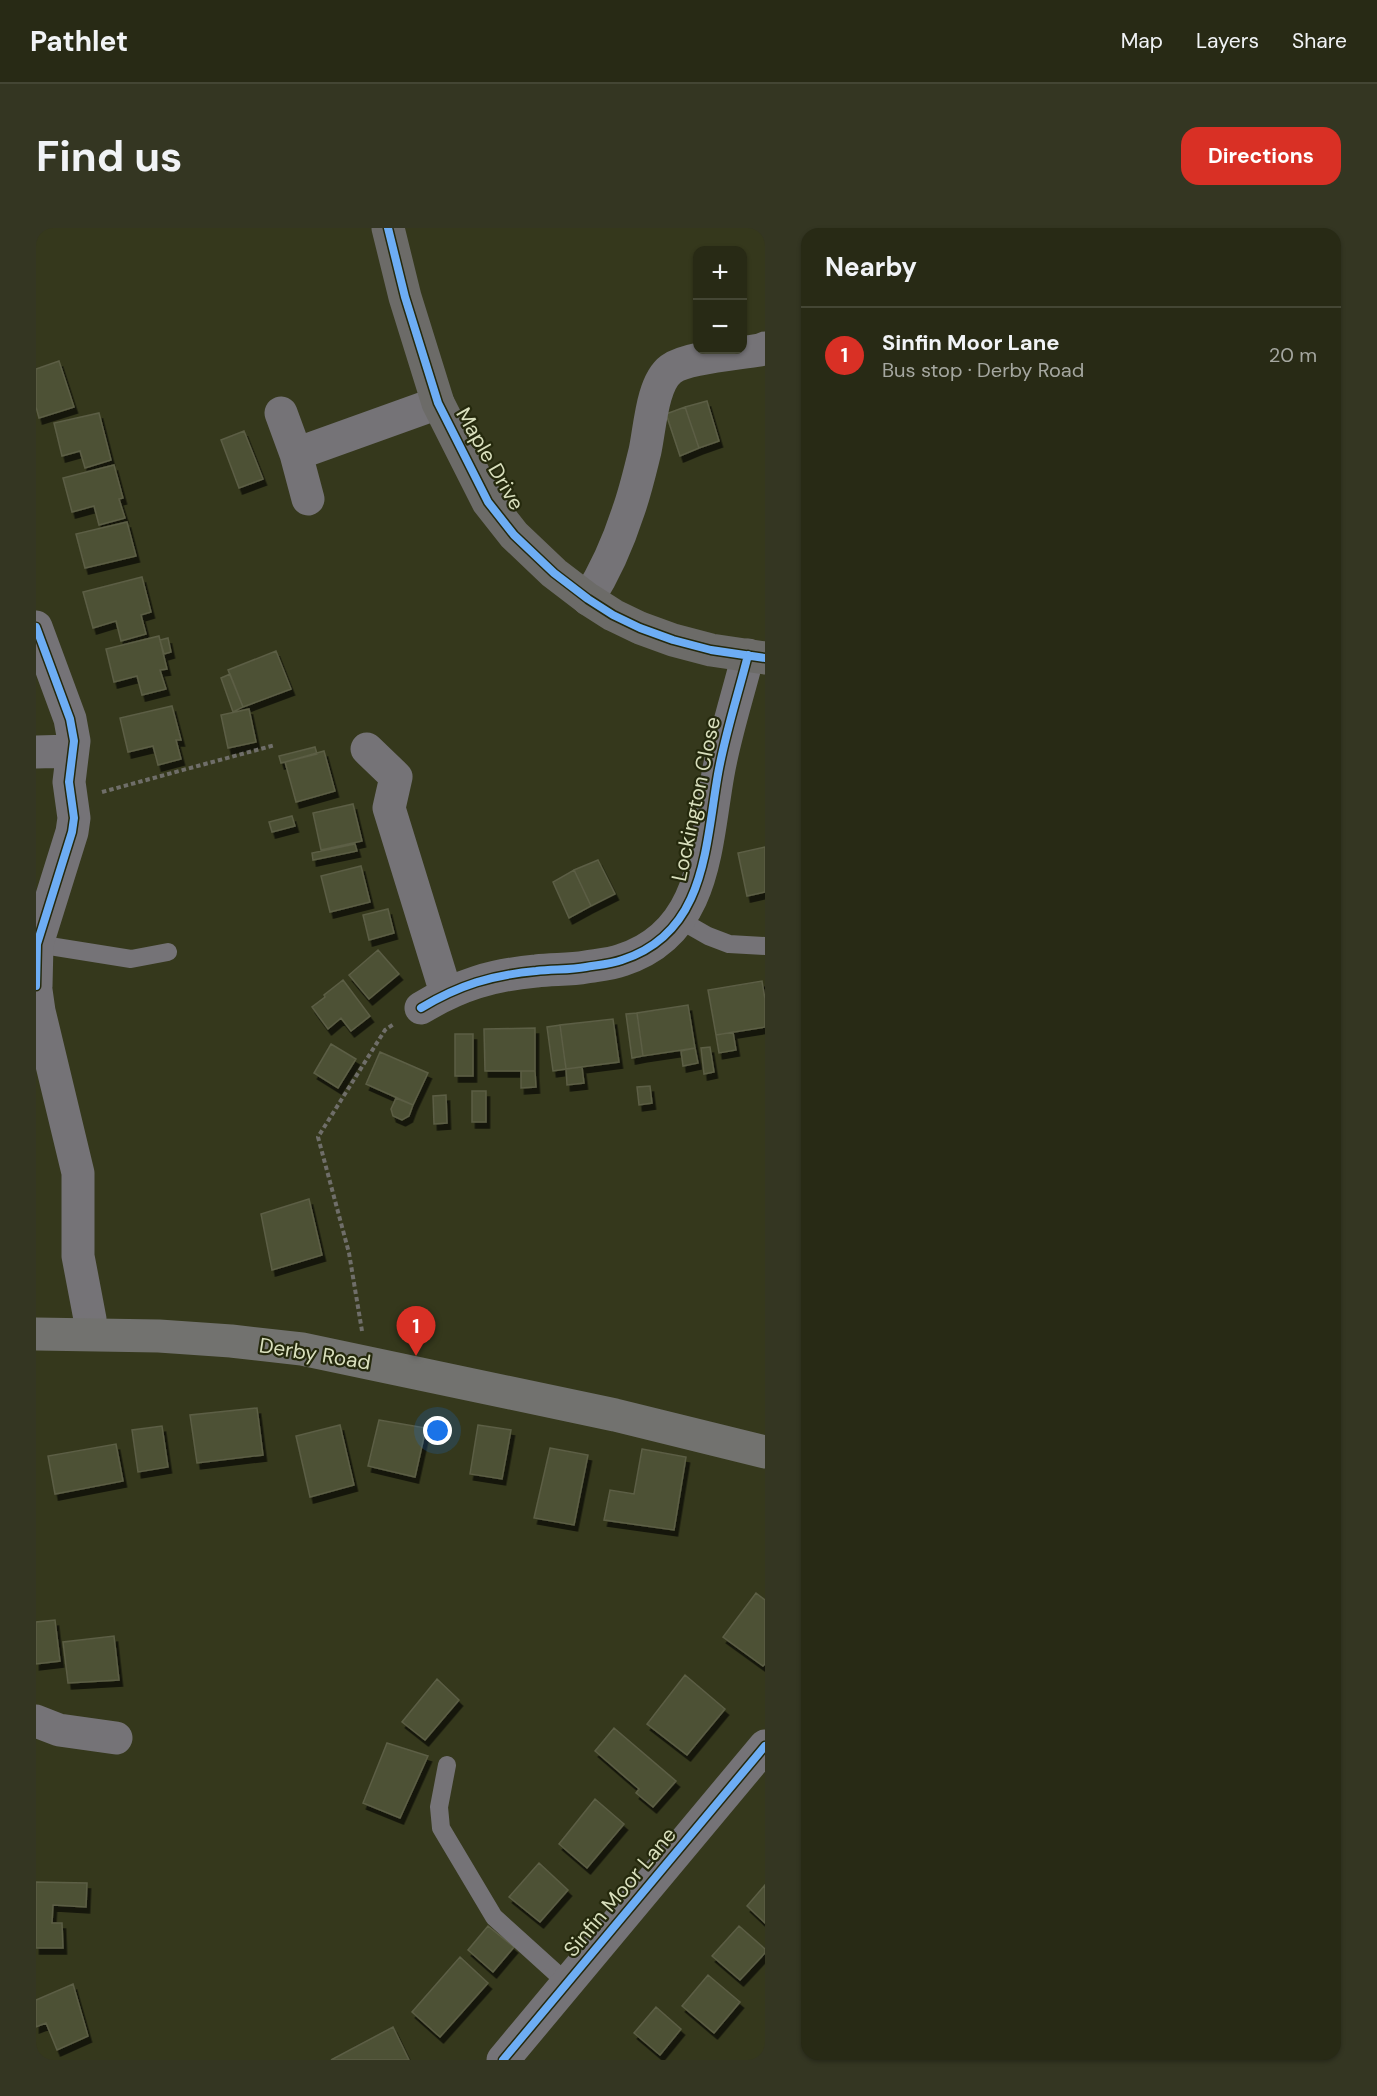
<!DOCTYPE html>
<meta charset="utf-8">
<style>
body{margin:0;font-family:"DM Sans",sans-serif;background:#343622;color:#f1f3f6}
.controls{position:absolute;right:18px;top:18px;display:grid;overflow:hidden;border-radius:12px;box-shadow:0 2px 4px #0004}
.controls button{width:54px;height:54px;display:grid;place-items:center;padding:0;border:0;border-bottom:2px solid #444634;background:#282a15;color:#f1f3f6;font:30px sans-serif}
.you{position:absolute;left:402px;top:1203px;width:21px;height:21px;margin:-15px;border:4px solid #fff;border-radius:50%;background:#1a73e8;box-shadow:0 0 0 9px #1a73e833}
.badge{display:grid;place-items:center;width:39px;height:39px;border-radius:50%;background:#d93025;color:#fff;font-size:20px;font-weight:700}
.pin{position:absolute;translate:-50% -50px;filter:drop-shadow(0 2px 3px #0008)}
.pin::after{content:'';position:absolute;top:32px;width:21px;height:18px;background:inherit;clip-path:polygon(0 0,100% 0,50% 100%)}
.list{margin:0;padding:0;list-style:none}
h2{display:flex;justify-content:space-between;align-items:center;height:78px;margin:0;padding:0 24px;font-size:26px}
h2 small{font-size:20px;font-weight:400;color:#a5a7a0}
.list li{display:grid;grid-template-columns:39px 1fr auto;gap:18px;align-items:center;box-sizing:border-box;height:96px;padding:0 24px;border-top:2px solid #444634}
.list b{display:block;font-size:22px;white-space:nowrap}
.list p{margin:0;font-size:20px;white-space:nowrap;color:#a5a7a0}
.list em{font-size:20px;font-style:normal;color:#a5a7a0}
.map{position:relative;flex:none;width:729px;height:1832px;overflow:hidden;border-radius:18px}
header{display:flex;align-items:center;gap:36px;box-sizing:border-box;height:84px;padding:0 30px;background:#282a15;border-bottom:2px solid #444634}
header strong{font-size:28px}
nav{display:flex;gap:33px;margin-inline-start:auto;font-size:21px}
.intro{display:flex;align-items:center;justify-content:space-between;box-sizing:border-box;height:144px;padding:0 36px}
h1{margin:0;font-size:42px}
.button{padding:15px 27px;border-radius:18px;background:#d93025;color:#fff;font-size:21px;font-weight:700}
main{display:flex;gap:36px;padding:0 36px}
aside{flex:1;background:#282a15;border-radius:18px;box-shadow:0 2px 4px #0004}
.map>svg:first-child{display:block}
.building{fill:#4e5136;stroke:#5c5e45;stroke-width:1.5;filter:url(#shadow)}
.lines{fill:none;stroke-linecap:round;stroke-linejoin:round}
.path{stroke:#6f6e69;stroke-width:4;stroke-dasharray:4.5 3;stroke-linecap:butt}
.lane{stroke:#757377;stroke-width:18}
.street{stroke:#757377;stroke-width:33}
.secondary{stroke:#6c6b68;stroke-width:33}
.primary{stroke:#72726f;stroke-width:33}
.cycleway-casing{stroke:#25290d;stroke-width:11}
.cycleway{stroke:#6dadf4;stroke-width:8}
.labels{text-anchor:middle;stroke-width:4.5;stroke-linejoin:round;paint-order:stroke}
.street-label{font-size:21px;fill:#d9dfbd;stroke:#25290d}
</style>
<header>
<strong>Pathlet</strong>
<nav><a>Map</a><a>Layers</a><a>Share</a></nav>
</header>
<div class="intro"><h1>Find us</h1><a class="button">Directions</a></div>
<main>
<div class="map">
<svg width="729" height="1832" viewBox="0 0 729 1832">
<defs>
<filter id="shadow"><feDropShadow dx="3.5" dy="6" stdDeviation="0" flood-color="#0009"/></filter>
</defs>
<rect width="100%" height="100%" fill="#35381c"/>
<path class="building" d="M23 133 38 179 3 190 0 179V141Z
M671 173 683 213 663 220 649 179Z
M649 179 663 220 644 228 630 186Z
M63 185 75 232 49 240 44 223 26 228 18 195Z
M208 203 227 251 203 260 185 212Z
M78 237 87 270 83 271 89 290 63 297 58 278 36 284 27 250Z
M91 294 100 328 49 340 40 306Z
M106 349 115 384 105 387 110 406 85 413 80 393 57 400 47 364Z
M123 408 131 441 124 442 130 461 106 467 101 448 78 454 70 421Z
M132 410 135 424 128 426 124 412Z
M240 423 255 461 207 479 192 442Z
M194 446 207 479 197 484 185 450Z
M136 478 145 512H140L145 531 122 537 117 518 92 524 84 490Z
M213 481 220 514 192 520 185 487Z
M279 519 281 526 245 535 243 528Z
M288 523 299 563 260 574 249 534Z
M317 576 326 613 285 622 277 585Z
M256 588 259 598 236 604 233 594Z
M319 616 321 623 277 632 276 625Z
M729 619V664L711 668 702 625Z
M562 632 579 666 555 678 538 642Z
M325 638 334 674 294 684 285 648Z
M538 642 555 678 533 690 517 654Z
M352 681 358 705 333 712 327 687Z
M342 722 363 746 333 771 313 747Z
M307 752 334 788 315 803 305 790 292 801 276 779 289 769 288 767Z
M726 753 729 771V799L680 807 672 762Z
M652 777 659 820 607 828 601 785Z
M601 785 607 828 596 830 590 786Z
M577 791 583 834 530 841 524 797Z
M524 797 530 841 517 843 511 799Z
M499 800V843H449L448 801Z
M697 804 700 822 683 825 680 807Z
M419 806H437V848H419Z
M295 816 320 831 302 860 278 845Z
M674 819 678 844 668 846 665 820Z
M659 820 662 835 647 838 645 823Z
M344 824 392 845 377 877 330 856Z
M546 839 548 855 531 857 530 841Z
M485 843H499L500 859 485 860Z
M614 858 616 875 603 877 601 859Z
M436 863H450V894H436Z
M410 867 411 895 398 896 397 868Z
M360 870 377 877 373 888 366 892 357 888 355 881Z
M273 971 286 1027 236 1042 225 986Z
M221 1180 227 1227 161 1235 154 1187Z
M343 1192 390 1200 379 1249 332 1238Z
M304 1197 318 1257 274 1269 260 1208Z
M442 1197 475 1202 466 1251 434 1246Z
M126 1198 132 1239 102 1244 96 1202Z
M80 1216 87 1253 19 1266 12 1228Z
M514 1220 552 1227 538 1297 498 1290Z
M606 1221 650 1229 638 1302 568 1292 574 1262 598 1266Z
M720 1365 729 1372V1436L727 1438 687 1409Z
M19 1392 24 1433 0 1436V1394Z
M78 1408 83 1452 32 1455 27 1414Z
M649 1447 689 1481 651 1527 611 1496Z
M401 1451 423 1472 389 1512 366 1494Z
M578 1500 640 1553 617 1579 600 1565 603 1561 559 1523Z
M351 1515 392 1528 364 1590 327 1575Z
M559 1571 588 1596 551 1640 523 1616Z
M503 1635 532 1662 504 1694 473 1669Z
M0 1654 51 1655 50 1679 17 1677 16 1695H26L27 1720H0Z
M729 1657V1695L711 1678Z
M452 1698 478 1719 457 1744 432 1722Z
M703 1698 729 1721V1725L704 1752 676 1728Z
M424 1729 452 1755 404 1809 376 1784Z
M672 1747 704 1774 678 1805 646 1778Z
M37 1756 52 1808 21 1822 10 1795 0 1799V1772Z
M620 1779 645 1801 624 1827 598 1805Z
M357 1799 373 1832H295Z"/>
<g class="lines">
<path class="path" d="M66 564 239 517
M326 1103 313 1025 282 909 349 802 358 796"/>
<path class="lane" d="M644 692 672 708 693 716 729 718
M1 716 95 731 132 724
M411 1537 403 1579 405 1600 458 1689 531 1755"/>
<path class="street" d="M245 185 260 226 272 271
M260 226 402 175
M552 371C569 344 582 315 592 284 599 265 604 243 609 223 614 200 616 155 635 141 652 129 701 126 724 122L729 120
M0 399 34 491 38 513 33 554 38 590 36 604 1 716 0 758
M331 521 360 549 353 580 410 765
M0 524 36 523
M0 762 3 783 42 945V1028L54 1091 53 1106
M385 780C423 757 456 747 500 743 517 741 534 742 550 739 562 737 575 736 586 732 670 705 669 619 682 546 689 506 702 467 712 427
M0 1493 23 1502 80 1510
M467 1832 729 1518"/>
<path class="secondary" d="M352 0 369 69 402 175 452 274 478 307 518 345 552 371 577 387 604 400 637 412 675 422 729 430"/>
<path class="primary" d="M0 1106 123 1108 195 1113 266 1121 579 1187 729 1224"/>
<defs>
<path id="cycleway" d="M352 0 369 69 402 175 452 274 478 307 518 345 552 371 577 387 604 400 637 412 675 422 729 430
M0 399 34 491 38 513 33 554 38 590 36 604 1 716 0 758
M385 780C423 757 456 747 500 743 517 741 534 742 550 739 562 737 575 736 586 732 670 705 669 619 682 546 689 506 702 467 712 427
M467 1832 729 1518"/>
</defs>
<use href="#cycleway" class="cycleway-casing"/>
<use href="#cycleway" class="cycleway"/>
</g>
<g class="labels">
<g class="street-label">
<text transform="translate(454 231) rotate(60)" y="7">Maple Drive</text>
<text transform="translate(660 571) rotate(-78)" y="7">Lockington Close</text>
<text transform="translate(279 1126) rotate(9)" y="7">Derby Road</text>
<text transform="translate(584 1664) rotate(-50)" y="7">Sinfin Moor Lane</text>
</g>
</g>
</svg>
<div class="controls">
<button>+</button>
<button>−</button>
</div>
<div class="you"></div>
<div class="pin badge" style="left:380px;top:1128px">1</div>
</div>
<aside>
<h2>Nearby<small></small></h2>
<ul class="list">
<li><span class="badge">1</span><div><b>Sinfin Moor Lane</b><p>Bus stop · Derby Road</p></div><em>20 m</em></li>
</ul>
</aside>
</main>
